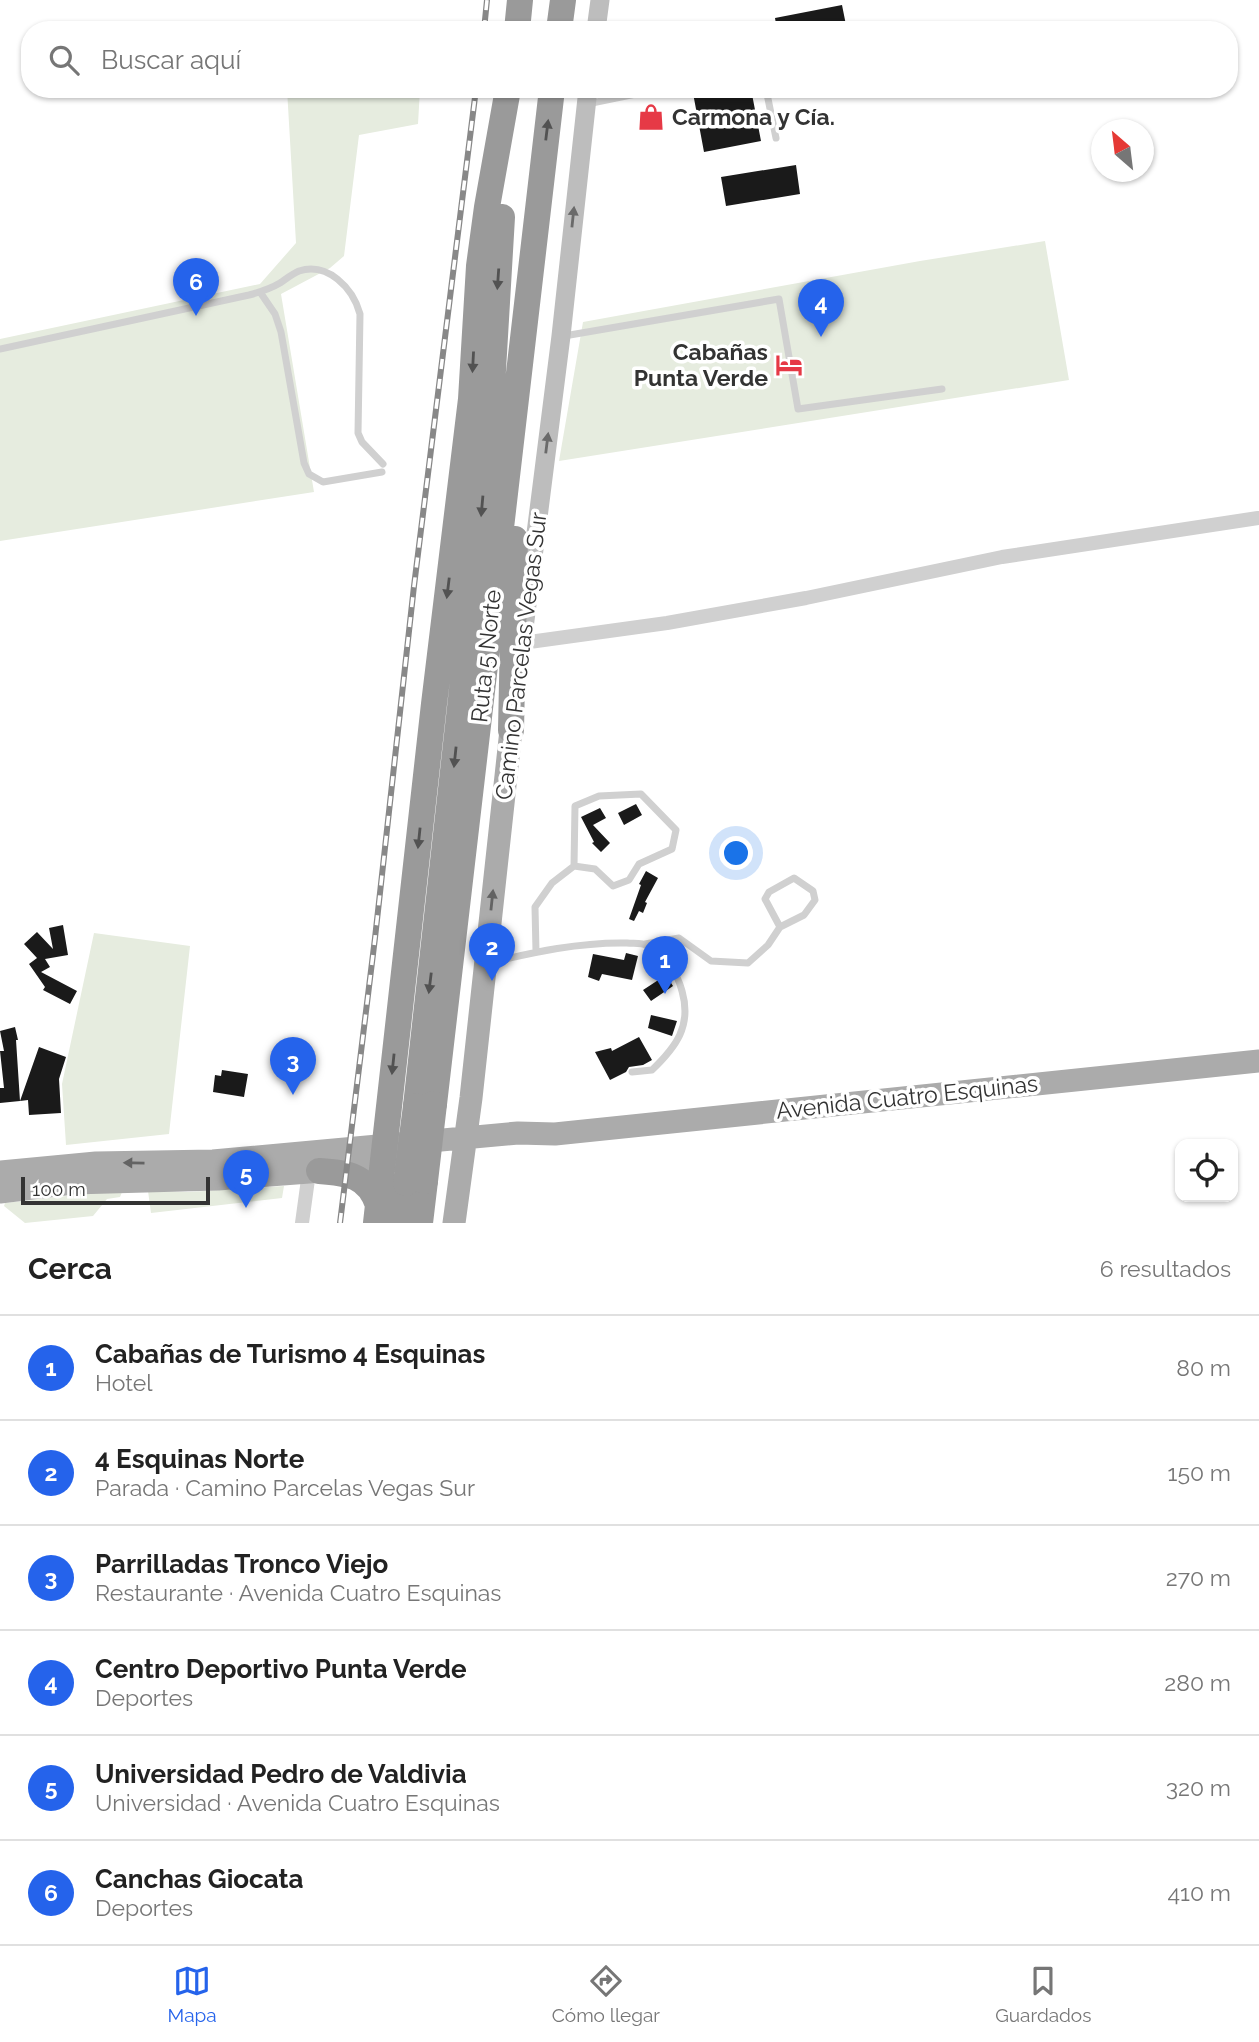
<!DOCTYPE html>
<html lang="es">
<meta charset="utf-8">
<style>
body{margin:0;font-family:Raleway,sans-serif;background:#f2f2f2;color:#222}
.controls{position:absolute;right:21px;bottom:21px;display:grid;overflow:hidden;border-radius:14px;box-shadow:0 2px 5px #0004}
.controls button{width:63px;height:63px;display:grid;place-items:center;padding:0;border:0;border-bottom:2px solid #e0e0e0;background:#fff;color:#222;font:35px sans-serif}
.compass{position:absolute;left:1091px;top:119px;width:63px;height:63px;border-radius:50%;background:#fff;box-shadow:0 2px 5px #0004;rotate:332deg}
.scale{position:absolute;left:21px;bottom:18px;width:189px;box-sizing:border-box;padding-left:7px;border:4px solid #333;border-top:0;font-size:19px;line-height:24px;white-space:nowrap;color:#333;-webkit-text-stroke:5px #fff;paint-order:stroke}
.you{position:absolute;left:737px;top:854px;width:24px;height:24px;margin:-18px;border:5px solid #fff;border-radius:50%;background:#1a73e8;box-shadow:0 0 0 10px #1a73e833}
.badge{display:grid;place-items:center;width:46px;height:46px;border-radius:50%;background:#2563eb;color:#fff;font-size:23px;font-weight:700}
.pin{position:absolute;translate:-50% -58px;filter:drop-shadow(0 2px 4px #0008)}
.pin::after{content:'';position:absolute;top:37px;width:24px;height:21px;background:inherit;clip-path:polygon(0 0,100% 0,50% 100%)}
.list{margin:0;padding:0;list-style:none}
h2{display:flex;justify-content:space-between;align-items:center;height:91px;margin:0;padding:0 28px;font-size:30px}
h2 small{font-size:23px;font-weight:400;color:#767676}
.list li{display:grid;grid-template-columns:46px 1fr auto;gap:21px;align-items:center;box-sizing:border-box;height:105px;padding:0 28px;border-top:2px solid #e0e0e0}
.list b{display:block;font-size:26px;white-space:nowrap}
.list p{margin:0;font-size:23px;white-space:nowrap;color:#767676}
.list em{font-size:23px;font-style:normal;color:#767676}
.icon{flex:none;width:38px;height:38px;fill:none;stroke:currentColor;stroke-width:2;stroke-linecap:round;stroke-linejoin:round}
.map{position:relative;flex:none;width:1259px;height:1223px;overflow:hidden}
.search{position:absolute;background:#fff;box-shadow:0 2px 5px #0004;left:21px;right:21px;top:21px;height:77px;display:flex;align-items:center;gap:18px;box-sizing:border-box;padding:0 24px;border-radius:28px;color:#767676;font-size:26px}
.sheet{height:721px;background:#fff}
nav{display:flex;justify-content:space-around;align-items:center;box-sizing:border-box;height:98px;border-top:2px solid #e0e0e0;background:#fff;font-size:19px;color:#767676}
nav a{display:grid;justify-items:center;gap:4px}
nav .on{color:#2563eb}
.map>svg:first-child{display:block}
.green{fill:#e6ecdf}
.building{fill:#1a1a1a}
.lines{fill:none;stroke-linecap:round;stroke-linejoin:round}
.lane{stroke:#d0d0d0;stroke-width:7}
.street{stroke:#d0d0d0;stroke-width:14}
.secondary{stroke:#bdbdbd;stroke-width:19}
.primary{stroke:#ababab;stroke-width:23}
.highway{stroke:#9a9a9a;stroke-width:26}
.rail-casing{stroke:#888;stroke-width:6}
.rail{stroke:#fff;stroke-width:3.5;stroke-dasharray:10;stroke-linecap:butt}
.highway-bridge{stroke:#9a9a9a;stroke-width:26}
.oneway{fill:#525252}
.oneway2{fill:#6a6a6a}
.oneway3{fill:#636363}
.labels{text-anchor:middle;stroke-width:7;stroke-linejoin:round;paint-order:stroke}
.poi-label{font-size:23px;font-weight:bold;fill:#333;stroke:#fff;text-anchor:start}
.street-label{font-size:23px;fill:#333;stroke:#fff}
</style>
<div class="map">
<svg width="1259" height="1223" viewBox="0 0 1259 1223">
<rect width="100%" height="100%" fill="#fff"/>
<path class="green" d="M287 89H420L418 124 359 135 344 256 330 268 281 294 314 492 0 541V339L260 284 296 243Z
M1045 241 1069 380 559 461 583 322 920 261Z
M94 933 190 946 169 1134 66 1145 62 1084Z
M284 1186 282 1198 151 1213 148 1191 188 1192Z
M101 1192H122L120 1197 107 1199 93 1216 25 1223 4 1206 5 1203Z"/>
<path class="building" d="M842 5 847 30H777L775 18Z
M711 89H751L761 141 704 152 693 93Z
M796 165 800 194 726 206 721 177Z
M636 804 642 815 624 825 618 813Z
M600 808 606 818 593 825 610 843 601 852 592 843 594 842 581 817Z
M646 871 658 878 645 902 647 903 643 913 639 911 634 921 629 919 641 885 639 884Z
M63 925 68 955 45 959 50 967 41 972 77 991 70 1004 43 990 45 987 29 964 37 958 24 944 37 932 53 949 49 928Z
M626 953 638 956 632 980 602 974 599 981 588 977 593 954 624 960Z
M666 975 673 986 651 1001 643 990Z
M651 1015 677 1021 672 1036 648 1028Z
M15 1027 18 1040H16L20 1101 0 1103V1088H4L0 1051H4L0 1031Z
M639 1037 652 1060 643 1065 629 1067 626 1072 610 1080 595 1052 611 1048 612 1051Z
M39 1047 66 1057 59 1079 61 1113 29 1115 28 1100 20 1101Z
M222 1070 248 1074 244 1097 213 1092 215 1075 221 1076Z"/>
<g class="lines">
<path class="lane" d="M766 89 776 138
M587 104 660 89
M260 292 275 314 281 332 304 463 309 474 323 482 382 472
M564 336 779 299 798 409 942 389
M0 349 249 295C260 292 270 289 280 283 286 279 292 274 299 271 328 262 353 288 360 314L358 433 362 442 383 464
M645 944 679 938 711 961 748 963 768 945 780 927 765 899 769 892 794 878 813 891 815 900 804 915 780 927
M536 952 535 907 552 883 574 866 575 806 599 796 641 794 676 830 672 849 639 864 629 880 613 886 595 869 574 866
M489 963C534 952 580 942 627 943 633 944 642 942 647 946 665 955 677 972 682 991 692 1026 676 1047 652 1070L632 1072"/>
<path class="street" d="M522 643 667 623 806 598 1002 557 1258 518
M302 1223 309 1172"/>
<path class="secondary" d="M596 30 600 0
M524 628 561 336 588 89"/>
<path class="primary" d="M0 1172 96 1163 213 1161 518 1133 555 1134 1259 1061
M0 1192 73 1183 218 1179 309 1172 398 1160
M454 1223 471 1098 511 730"/>
<path class="highway" d="M517 30 520 0
M559 30 563 0
M511 730 515 539
M434 1104C475 766 511 427 552 89
M416 1106 478 545 491 404 502 217
M319 1171C347 1173 368 1175 378 1205
M376 1223 434 704 471 399 479 266 487 207 508 89
M402 1223 406 1183
M420 1223 425 1181"/>
<defs>
<path id="rail" d="M484 30 487 0
M340 1223 375 938 414 586 476 89"/>
</defs>
<use href="#rail" class="rail-casing"/>
<use href="#rail" class="rail"/>
<path class="highway-bridge" d="M425 1181 434 1104
M406 1183 416 1106"/>
</g>
<defs><path id="oneway-solid" d="M-6-.8H1V-3.2L6.5 0L1 3.2V.8H-6Z" transform="scale(1.75)"/></defs>
<g class="oneway">
<use href="#oneway-solid" transform="translate(547 130) rotate(-83)"/>
<use href="#oneway-solid" transform="translate(498 279) rotate(94)"/>
<use href="#oneway-solid" transform="translate(473 362) rotate(93)"/>
<use href="#oneway-solid" transform="translate(482 506) rotate(95)"/>
<use href="#oneway-solid" transform="translate(448 588) rotate(97)"/>
<use href="#oneway-solid" transform="translate(455 757) rotate(96)"/>
<use href="#oneway-solid" transform="translate(419 838) rotate(96)"/>
<use href="#oneway-solid" transform="translate(430 983) rotate(97)"/>
<use href="#oneway-solid" transform="translate(393 1064) rotate(96)"/>
</g>
<g class="oneway2">
<use href="#oneway-solid" transform="translate(573 217) rotate(-84)"/>
<use href="#oneway-solid" transform="translate(547 443) rotate(-83)"/>
</g>
<g class="oneway3">
<use href="#oneway-solid" transform="translate(492 900) rotate(-84)"/>
<use href="#oneway-solid" transform="translate(134 1163) rotate(-179)"/>
</g>
<defs>
<symbol id="shop-bare" viewBox="-9 -9 18 18"><path d="M-5-2.5h2.3a2.7 3.5 0 0 1 5.4 0H5L5.5 6h-11ZM-1.5-2.5h3a1.5 2.3 0 0 0-3 0Z" fill="#e63946" stroke="#fff" stroke-width="2.5" paint-order="stroke"/></symbol>
<symbol id="hotel-bare" viewBox="-9 -9 18 18"><path d="M-6-4.5h1.5V1H6V5H4.5V3h-9V5H-6ZM-4 0a1.8 1.8 0 1 1 3.6 0ZM.5 0V-2.5h3Q6-2.5 6 0Z" fill="#e63946" stroke="#fff" stroke-width="2.5" paint-order="stroke"/></symbol>
</defs>
<g fill-rule="evenodd">
<use href="#shop-bare" x="632" y="98" width="38" height="38"/>
<use href="#hotel-bare" x="770" y="346" width="38" height="38"/>
</g>
<g class="labels">
<g class="poi-label">
<text x="672" y="125">Carmona y Cía.</text>
<text x="768" y="360" text-anchor="end">Cabañas<tspan x="768" dy="26">Punta Verde</tspan></text>
</g>
<g class="street-label">
<text transform="translate(486 656) rotate(-84)" y="8">Ruta 5 Norte</text>
<text transform="translate(521 656) rotate(-83)" y="8">Camino Parcelas Vegas Sur</text>
<text transform="translate(907 1097) rotate(-6)" y="8">Avenida Cuatro Esquinas</text>
</g>
</g>
</svg>
<div class="controls">
<button><svg class="icon" aria-label="locate" viewBox="0 0 24 24"><circle cx="12" cy="12" r="6"/><path d="M12 2v4M12 18v4M2 12h4M18 12h4"/></svg></button>
</div>
<svg class="compass" viewBox="-18 -18 36 36"><path d="M0-13l5 13h-10z" fill="#e53935"/><path d="M0 13l5-13h-10z" fill="#767676"/></svg>
<div class="scale">100 m</div>
<div class="you"></div>
<div class="pin badge" style="left:665px;top:994px">1</div>
<div class="pin badge" style="left:492px;top:981px">2</div>
<div class="pin badge" style="left:293px;top:1095px">3</div>
<div class="pin badge" style="left:821px;top:337px">4</div>
<div class="pin badge" style="left:246px;top:1208px">5</div>
<div class="pin badge" style="left:196px;top:316px">6</div>
<div class="search"><svg class="icon" aria-label="search" viewBox="0 0 24 24"><circle cx="10" cy="10" r="6"/><path d="M15 15l6 6"/></svg>Buscar aquí</div>
</div>
<section class="sheet">
<h2>Cerca<small>6 resultados</small></h2>
<ul class="list">
<li><span class="badge">1</span><div><b>Cabañas de Turismo 4 Esquinas</b><p>Hotel</p></div><em>80 m</em></li>
<li><span class="badge">2</span><div><b>4 Esquinas Norte</b><p>Parada · Camino Parcelas Vegas Sur</p></div><em>150 m</em></li>
<li><span class="badge">3</span><div><b>Parrilladas Tronco Viejo</b><p>Restaurante · Avenida Cuatro Esquinas</p></div><em>270 m</em></li>
<li><span class="badge">4</span><div><b>Centro Deportivo Punta Verde</b><p>Deportes</p></div><em>280 m</em></li>
<li><span class="badge">5</span><div><b>Universidad Pedro de Valdivia</b><p>Universidad · Avenida Cuatro Esquinas</p></div><em>320 m</em></li>
<li><span class="badge">6</span><div><b>Canchas Giocata</b><p>Deportes</p></div><em>410 m</em></li>
</ul>
</section>
<nav>
<a class="on"><svg class="icon" aria-label="map" viewBox="0 0 24 24"><path d="M3 6l6-2 6 2 6-2v14l-6 2-6-2-6 2zM9 4v14M15 6v14"/></svg>Mapa</a>
<a><svg class="icon" aria-label="directions" viewBox="0 0 24 24"><path d="M12 3l9 9-9 9-9-9zM9 14v-3h6M13 9l2 2-2 2"/></svg>Cómo llegar</a>
<a><svg class="icon" aria-label="saved" viewBox="0 0 24 24"><path d="M7 4h10v16l-5-4-5 4z"/></svg>Guardados</a>
</nav>
